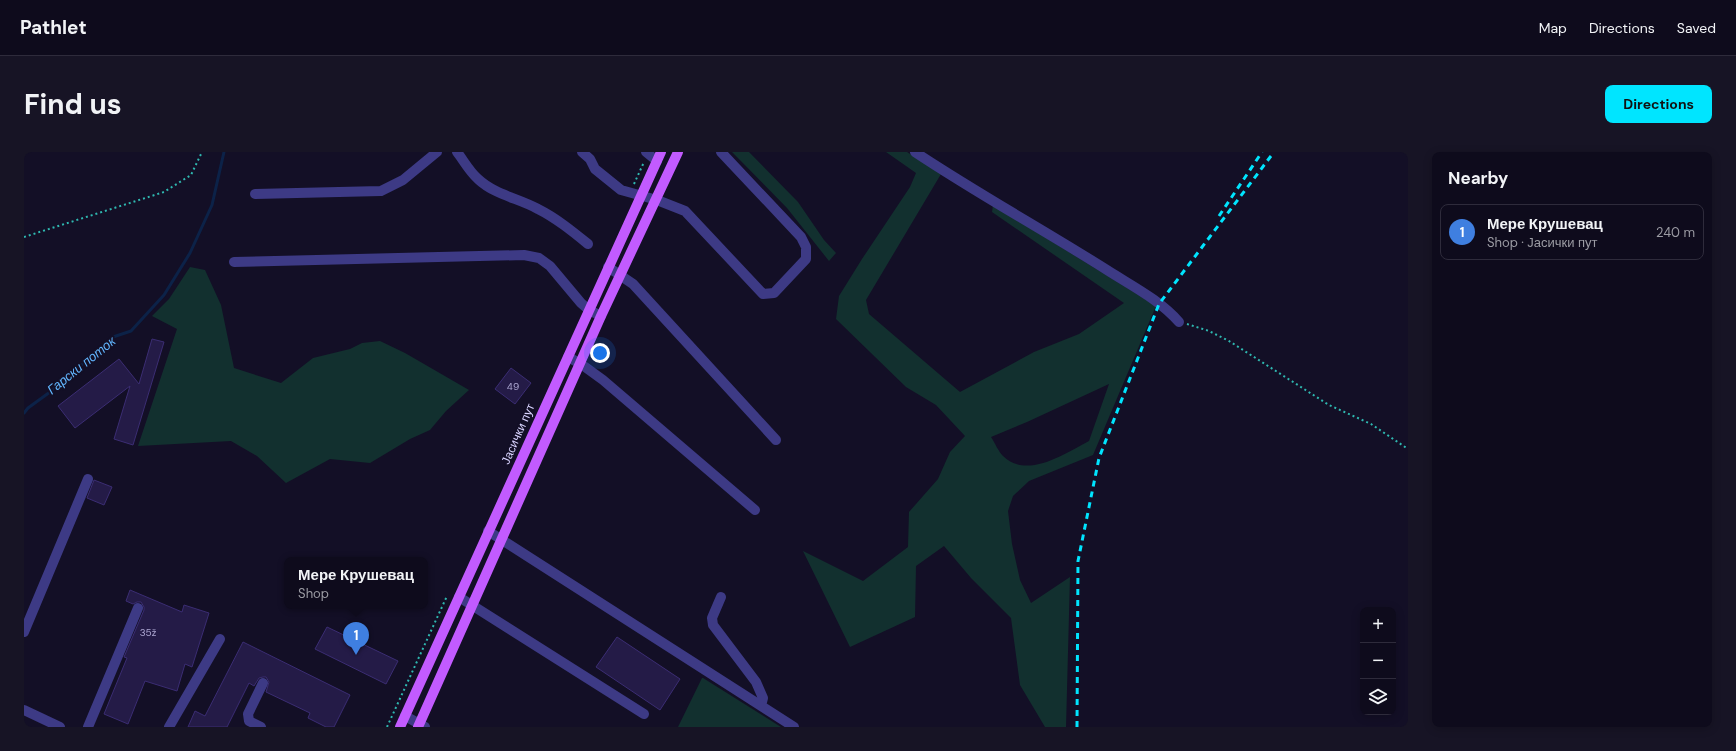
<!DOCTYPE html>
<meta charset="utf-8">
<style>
body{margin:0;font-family:"DM Sans",sans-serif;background:#171425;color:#f1f3f6}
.controls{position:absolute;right:12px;bottom:12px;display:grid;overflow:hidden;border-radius:8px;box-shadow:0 2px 10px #0003}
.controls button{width:36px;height:36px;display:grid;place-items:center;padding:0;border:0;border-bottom:1px solid #2e2b3b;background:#0e0b1c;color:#f1f3f6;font:20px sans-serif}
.you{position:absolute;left:576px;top:201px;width:14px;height:14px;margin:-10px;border:3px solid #fff;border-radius:50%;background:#1a73e8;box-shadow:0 0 0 6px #1a73e833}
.badge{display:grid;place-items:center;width:26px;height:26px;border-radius:50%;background:#00e5ff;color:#fff;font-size:13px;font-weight:700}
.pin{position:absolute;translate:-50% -33px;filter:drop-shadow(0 1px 2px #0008)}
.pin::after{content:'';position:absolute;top:21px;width:14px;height:12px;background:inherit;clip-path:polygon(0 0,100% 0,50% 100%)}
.popup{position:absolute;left:260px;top:405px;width:144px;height:52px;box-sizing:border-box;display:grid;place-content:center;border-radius:8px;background:#0e0b1c;filter:drop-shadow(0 1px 3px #0005);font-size:13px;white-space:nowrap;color:#9b9ba3}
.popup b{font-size:15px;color:#f1f3f6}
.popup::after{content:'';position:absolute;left:50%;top:100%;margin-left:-8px;border:8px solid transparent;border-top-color:#0e0b1c}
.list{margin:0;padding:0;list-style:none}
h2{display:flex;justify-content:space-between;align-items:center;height:52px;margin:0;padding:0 16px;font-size:17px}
h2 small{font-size:13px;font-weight:400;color:#9b9ba3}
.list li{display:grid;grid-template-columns:26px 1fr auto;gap:12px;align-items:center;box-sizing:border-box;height:56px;margin:0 8px 8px;padding:0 8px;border:1px solid #2e2b3b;border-radius:8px}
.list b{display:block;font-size:15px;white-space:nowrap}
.list p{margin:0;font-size:13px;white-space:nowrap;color:#9b9ba3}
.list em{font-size:13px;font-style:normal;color:#9b9ba3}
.icon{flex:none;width:22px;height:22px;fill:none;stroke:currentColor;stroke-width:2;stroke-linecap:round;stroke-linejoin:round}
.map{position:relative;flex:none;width:1384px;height:575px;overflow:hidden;border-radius:8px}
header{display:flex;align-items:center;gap:24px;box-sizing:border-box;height:56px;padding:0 20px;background:#0e0b1c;border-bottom:1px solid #2e2b3b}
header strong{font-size:19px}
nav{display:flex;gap:22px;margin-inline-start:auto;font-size:14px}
.intro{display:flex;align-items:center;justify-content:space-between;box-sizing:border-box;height:96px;padding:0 24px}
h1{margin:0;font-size:28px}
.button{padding:10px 18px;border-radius:8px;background:#00e5ff;color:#111;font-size:14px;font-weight:700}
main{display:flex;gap:24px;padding:0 24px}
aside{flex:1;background:#0e0b1c;border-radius:8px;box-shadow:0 2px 10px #0003}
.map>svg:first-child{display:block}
.green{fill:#12302f;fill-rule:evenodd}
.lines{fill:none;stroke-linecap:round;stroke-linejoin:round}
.stream{stroke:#0c2248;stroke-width:3}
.building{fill:#241b47;stroke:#3b2d73}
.path{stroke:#2fb8b0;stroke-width:2;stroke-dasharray:2 3;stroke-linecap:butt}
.minor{stroke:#3d3a85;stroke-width:10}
.major{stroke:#c25bff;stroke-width:10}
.rail{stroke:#00e5ff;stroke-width:3;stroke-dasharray:6 5;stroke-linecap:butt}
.labels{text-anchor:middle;stroke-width:4;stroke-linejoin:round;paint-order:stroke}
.number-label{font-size:10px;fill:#aca6d1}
.street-label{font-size:12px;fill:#d9d4ff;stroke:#130f26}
.water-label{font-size:13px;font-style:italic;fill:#62b6ff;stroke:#130f26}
</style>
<header>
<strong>Pathlet</strong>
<nav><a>Map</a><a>Directions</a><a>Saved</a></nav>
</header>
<div class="intro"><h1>Find us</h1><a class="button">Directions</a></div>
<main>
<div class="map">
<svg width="1384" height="575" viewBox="0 0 1384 575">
<rect width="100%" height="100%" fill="#130f26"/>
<path class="green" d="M708 0H725L774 50 800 88 812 101 805 109 763 56Z
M862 0H883L917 22 842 148 845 162 936 240 1010 200 1055 182 1100 151 968 60 969 53 1132 154 1069 303 1005 329 989 344 984 359 988 392 996 428 1007 451 1046 425 1042 575H1021L996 533 987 466 947 426 920 394 892 414 891 465 826 495 779 399 839 429 884 395 885 360 914 327 926 300 941 284 912 253 882 235 812 167 815 144 838 107 886 35 892 21ZM1085 232 1065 289C1042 301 1003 328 979 304 974 299 971 291 967 285L1003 270Z
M166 115 181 118 197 153 210 216 257 231 289 206 326 197 338 191 356 189 381 201 445 238 422 259 406 278 386 287 346 311 306 307 262 331 233 304 207 289 114 294 153 177 128 164 145 147Z
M678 526H679L757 575H654Z"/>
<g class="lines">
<path class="stream" d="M0 261 4 256 26 240 54 215 80 198 89 185 107 179 140 143 166 101 188 53 200 0"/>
</g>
<path class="building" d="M128 187 140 190 109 293 90 287 106 234 51 276 34 254 95 207 115 232Z
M487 216 507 231 491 252 471 237Z
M70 328 88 335 80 353 63 346Z
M106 438 158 460 160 453 185 461 168 515 161 512 153 539 121 529 104 572 80 562 103 506 100 505 120 458V455L117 450H113L109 452 102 449Z
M303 475 374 509 362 532 291 497Z
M593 485 656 527 636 558 572 515Z
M219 490 326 543 310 575H302L284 566 286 561 242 540 245 530 242 525H239L235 526 230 534 225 531 203 575H164L171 559 181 564Z"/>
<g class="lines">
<path class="path" d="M610 32 620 10
M0 85 140 40 167 23 178 0
M1163 172 1185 179 1205 189 1305 253 1347 272 1384 297
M363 575 423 444"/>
<path class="minor" d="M433 0C440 9 445 19 454 27 471 43 494 46 514 57 532 66 548 79 564 92
M558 0 566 7 571 17 597 38 633 48 661 59 739 142 750 141 782 107V95L777 85 697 0
M622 0 633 9
M891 0C954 42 1020 78 1083 118 1108 134 1136 148 1155 170
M231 42 357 39 379 28 413 0
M210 110 500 103 515 106 526 114 557 151 565 158 577 164
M584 115 609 132 752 288
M544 205 557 212 579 228 731 358
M464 379 770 575
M435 445 620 562
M697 445 688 466 689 473 732 530 739 546 737 554
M0 480 64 327
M0 558 36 575
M381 564 401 575
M64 575 114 456
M145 575 196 487
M237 575 225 569 224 562 239 531"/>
<path class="major" d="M376 575 637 0
M394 575 577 164 654 0"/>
<path class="rail" d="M1195 64 1238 0
M1053 575 1054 409 1075 306 1135 152 1250 0"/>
</g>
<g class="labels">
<g class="number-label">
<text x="489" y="238">49</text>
<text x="124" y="484">35ž</text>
</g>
<g class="street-label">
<text transform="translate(494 282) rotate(-66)" y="4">Јасички пут</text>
</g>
<g class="water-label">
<text transform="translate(57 213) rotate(-39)" y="5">Гарски поток</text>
</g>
</g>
</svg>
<div class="controls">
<button>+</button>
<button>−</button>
<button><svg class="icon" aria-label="layers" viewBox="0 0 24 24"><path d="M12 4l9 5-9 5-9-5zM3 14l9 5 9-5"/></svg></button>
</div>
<div class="you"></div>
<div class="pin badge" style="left:332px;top:503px;background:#3f7fe0">1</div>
<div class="popup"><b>Мере Крушевац</b>Shop</div>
</div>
<aside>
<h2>Nearby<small></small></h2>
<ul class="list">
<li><span class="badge" style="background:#3f7fe0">1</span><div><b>Мере Крушевац</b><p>Shop · Јасички пут</p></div><em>240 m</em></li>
</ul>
</aside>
</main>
